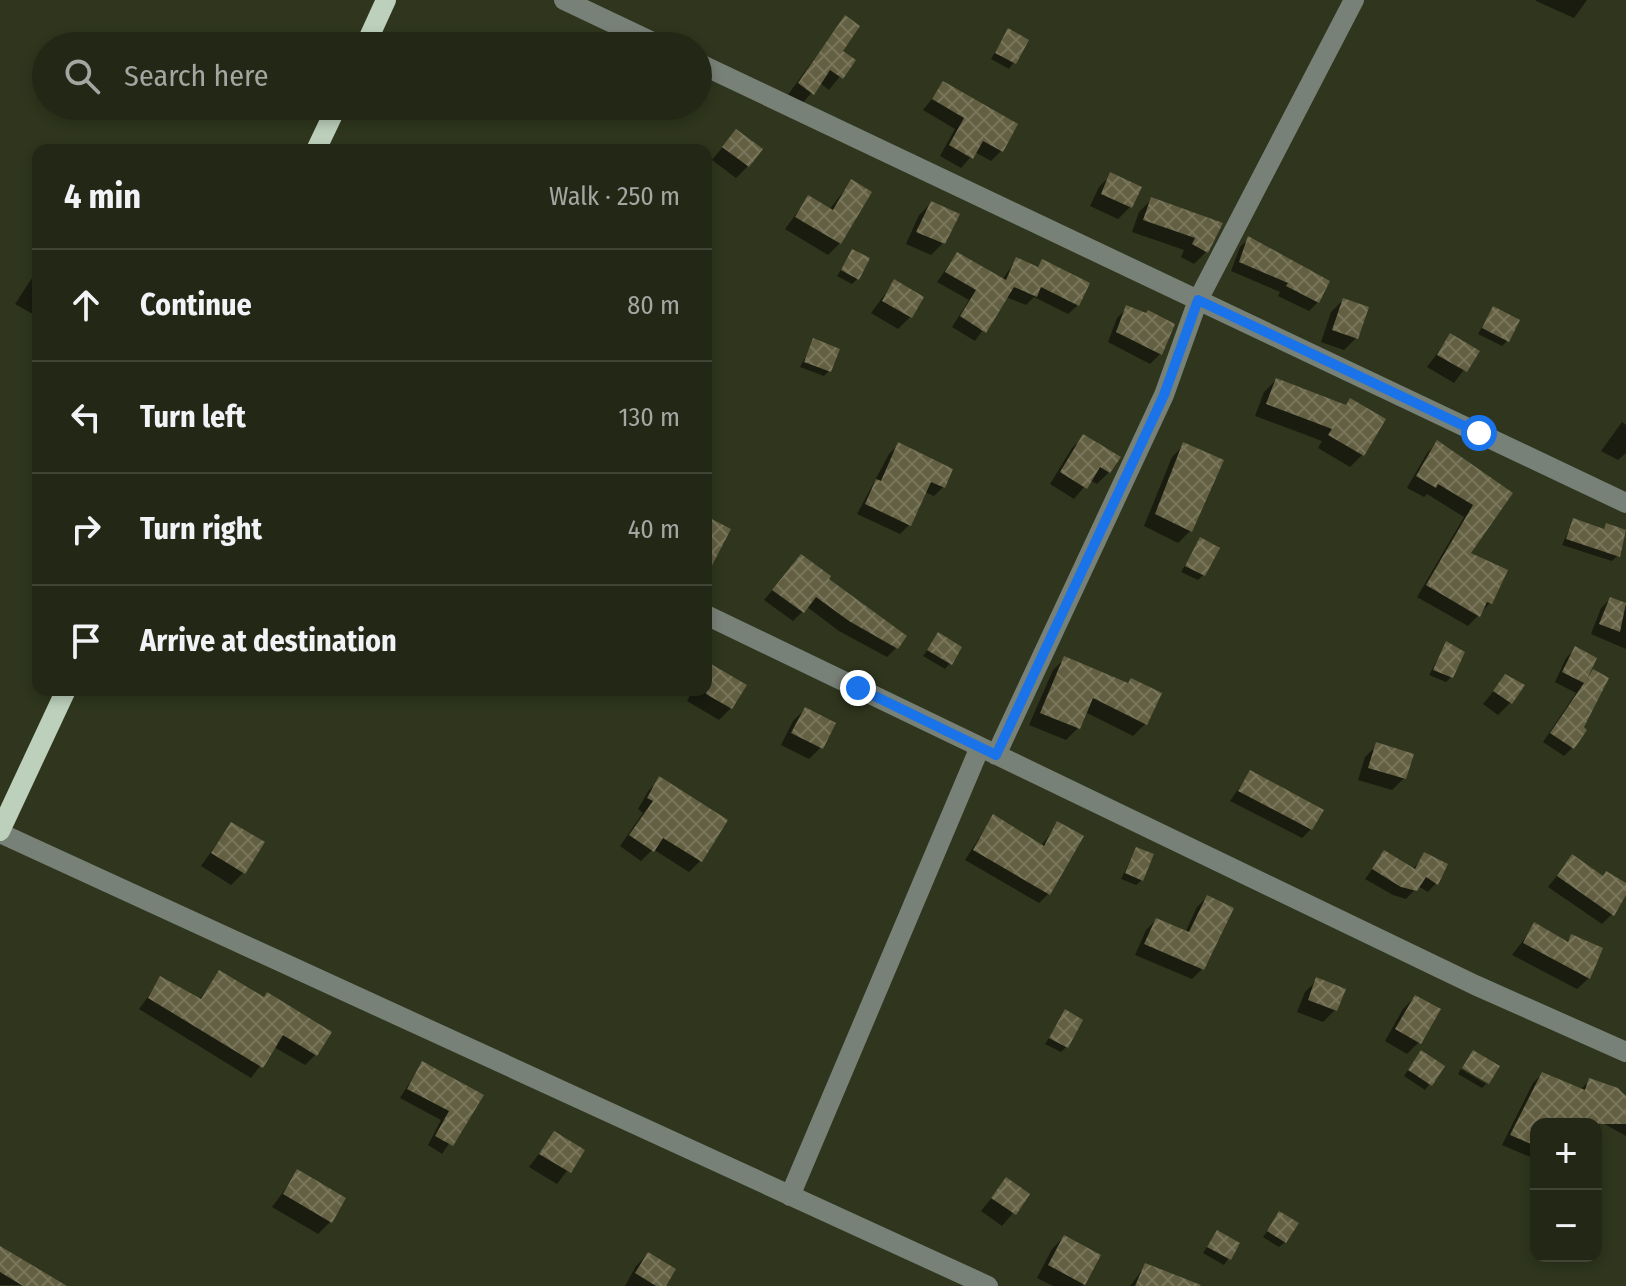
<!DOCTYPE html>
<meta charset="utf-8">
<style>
body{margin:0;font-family:"Fira Sans Condensed",sans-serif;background:#2b301f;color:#f1f3f6}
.controls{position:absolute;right:24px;bottom:24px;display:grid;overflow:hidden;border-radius:16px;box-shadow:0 4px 12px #0003}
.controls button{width:72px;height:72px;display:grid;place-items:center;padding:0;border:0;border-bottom:2px solid #404435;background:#232816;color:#f1f3f6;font:40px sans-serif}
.stop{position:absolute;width:24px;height:24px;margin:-18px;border:6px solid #1a73e8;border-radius:50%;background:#fff}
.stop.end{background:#1a73e8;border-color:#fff;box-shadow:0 2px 8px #0008}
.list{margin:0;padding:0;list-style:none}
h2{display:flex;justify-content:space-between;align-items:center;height:104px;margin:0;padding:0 32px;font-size:34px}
h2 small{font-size:26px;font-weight:400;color:#a3a6a1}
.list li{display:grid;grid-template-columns:52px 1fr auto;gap:24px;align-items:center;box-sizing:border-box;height:112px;padding:0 32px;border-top:2px solid #404435}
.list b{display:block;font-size:30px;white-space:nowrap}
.list em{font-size:26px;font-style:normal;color:#a3a6a1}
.icon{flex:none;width:44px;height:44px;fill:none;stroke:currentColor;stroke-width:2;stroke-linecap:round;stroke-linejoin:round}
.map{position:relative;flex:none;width:1626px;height:1286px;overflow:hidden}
.search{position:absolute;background:#232816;box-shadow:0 4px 12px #0003;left:32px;top:32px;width:680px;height:88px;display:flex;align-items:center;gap:20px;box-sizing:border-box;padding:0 28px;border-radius:44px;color:#a3a6a1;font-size:30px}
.panel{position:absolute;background:#232816;box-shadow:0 4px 12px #0003;left:32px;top:144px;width:680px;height:552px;border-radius:16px}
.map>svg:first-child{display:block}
.shadow{fill:#0007}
.building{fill:url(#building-cross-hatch)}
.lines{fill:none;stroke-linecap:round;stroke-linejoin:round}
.minor{stroke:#788177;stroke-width:20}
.major{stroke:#bcd0bb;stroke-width:20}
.route{stroke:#1a73e8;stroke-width:10}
</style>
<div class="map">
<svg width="1626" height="1286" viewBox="0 0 1626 1286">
<defs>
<pattern id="building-cross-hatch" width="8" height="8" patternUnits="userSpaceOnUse" patternTransform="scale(2)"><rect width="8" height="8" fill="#635f42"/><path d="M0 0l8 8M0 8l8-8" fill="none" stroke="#79765c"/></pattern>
</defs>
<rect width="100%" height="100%" fill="#2f361d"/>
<path class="shadow" d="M1587 0 1574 18 1536 1V0Z
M845 17 840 52 853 60 829 90 820 83 801 105 787 96Z
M1008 31 1027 41 1009 69 991 59Z
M944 84 1001 151 991 161 975 152 961 168 940 156 955 129 923 110Z
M736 131 748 166 736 178 712 160Z
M1111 175 1130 207 1118 219 1090 206 1099 187Z
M851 182 840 243 828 255 785 229 808 198 829 210Z
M1151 200 1221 224 1206 252 1194 264 1181 257 1184 250 1132 232 1139 212Z
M931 203 957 215 943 243 931 255 906 244 919 215Z
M1249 238 1318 302 1309 311 1278 296 1280 292 1231 271 1240 247Z
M853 251 857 279 852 284 837 276Z
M957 254 1002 280 1016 260 1036 268 1042 262 1078 305 1068 314 1034 297 1026 305 1006 297 975 341 952 327 969 300 937 282Z
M38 269V317L15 304Z
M894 282 910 317 898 329 871 313Z
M1343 300 1356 338 1344 350 1321 342 1331 312Z
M1127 308 1160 354 1150 364 1108 342 1117 318Z
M1493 309 1508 340 1502 346 1478 334Z
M1450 336 1477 352 1454 383 1427 367Z
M814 341 829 371 824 376 800 367Z
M1276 380 1383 420 1362 455 1350 467 1318 448 1322 441 1255 416 1264 392Z
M1622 422 1626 425V453L1618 460 1601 451Z
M1084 436 1109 472 1097 484 1090 480 1074 499 1050 484 1072 448Z
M1438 442 1510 493 1468 554 1490 603 1468 626 1417 597 1464 517 1427 494 1424 497 1407 488 1427 453Z
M898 445 943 487 934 496 925 492 909 525 900 534 857 514 889 454Z
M1184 445 1221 461 1190 531 1178 543 1144 526 1172 457Z
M1573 521 1602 530 1607 525 1626 532 1618 555 1612 561 1562 545Z
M1200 540 1203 575 1198 580 1181 572Z
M792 567 826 580 896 648 887 657 839 631 807 607 793 621 764 600Z
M1610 599 1626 606V649L1591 634 1601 608Z
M938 635 950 663 945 669 923 656Z
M1446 644 1451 677 1446 682 1429 675Z
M1575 649 1584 681 1593 672 1573 747 1564 756 1543 742 1576 693 1555 682 1566 658Z
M1065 658 1145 724 1133 736 1085 712 1078 728 1066 740 1029 725 1053 670Z
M706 673 731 708 719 720 687 701 693 690H706Z
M1505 677 1510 703 1498 715 1483 704Z
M805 709 821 747 809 759 781 745 793 721Z
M1377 745 1404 778 1392 790 1358 780 1365 757Z
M1250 772 1311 829 1302 838 1230 801Z
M660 779 700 861 689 872 653 849 641 861 620 846 643 813 638 809 649 790Z
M993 816 1041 846 1058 824 1048 894 1039 903 965 860Z
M231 824 243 873 231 885 201 866Z
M1136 849 1142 880 1136 885 1121 879Z
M1384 853 1413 869 1425 855 1436 883 1428 892 1418 886 1406 899 1393 895 1365 879Z
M1572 857 1602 877 1626 886 1612 914 1602 924 1548 887Z
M1207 897 1202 969 1192 979 1135 955 1146 930 1156 920 1185 933 1197 907Z
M1535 925 1566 943 1571 937 1589 978 1577 989 1512 955Z
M220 973 315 1055 305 1065 274 1047 251 1078 139 1009 161 979 199 1000Z
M1317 980 1335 1010 1323 1022 1297 1012 1305 992Z
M1415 997 1419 1042 1407 1054 1385 1041 1403 1009Z
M1066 1012V1047L1061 1052 1045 1044Z
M1416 1058 1442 1067 1425 1090 1404 1076Z
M422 1063 481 1096 442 1154 428 1145 441 1120 400 1098Z
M1461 1069 1486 1084 1482 1088 1458 1074Z
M1542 1074 1580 1090 1590 1080 1626 1096V1136L1601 1122 1596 1132V1124H1536L1535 1159 1502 1145 1533 1083Z
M554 1134 582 1151 557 1184 529 1167Z
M298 1172 330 1222 318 1234 272 1207Z
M1006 1180 1028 1195 1002 1226 981 1211Z
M1280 1214 1285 1242 1279 1247 1263 1237Z
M1217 1232 1238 1244 1224 1265 1203 1253Z
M1064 1237 1084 1284 1081 1286H1053L1037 1278 1052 1249Z
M0 1252 59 1286 0 1285Z
M648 1254 664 1286H625L636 1266Z
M1146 1265 1171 1286H1130Z"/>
<path class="building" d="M845 15 860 26 843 51 856 60 843 79 830 70 814 95 798 83Z
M1008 28 1029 40 1016 64 995 53Z
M943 81 1018 124 1003 152 983 141 973 159 949 145 964 118 932 99Z
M736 129 763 149 749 167 722 147Z
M1110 172 1142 187 1132 208 1101 194Z
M851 179 872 192 841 244 795 217 808 195 833 210Z
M1151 197 1223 223 1208 253 1192 244 1195 238 1143 220Z
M931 201 960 214 945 244 916 232Z
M1248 236 1330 281 1319 303 1286 286 1288 283 1239 262Z
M852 249 870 258 859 280 841 270Z
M957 252 1006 280 1016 257 1038 267 1042 259 1090 283 1079 306 1041 287 1037 297 1014 287 986 333 960 316 976 290 945 272Z
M894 279 924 297 912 318 882 301Z
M1343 298 1369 307 1358 339 1332 330Z
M1126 305 1146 313 1148 310 1175 324 1162 355 1116 332Z
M1493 306 1520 320 1509 342 1482 328Z
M1450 333 1480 351 1467 372 1437 355Z
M813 338 840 349 831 372 804 362Z
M1276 378 1346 405 1350 398 1386 419 1364 456 1328 435 1332 429 1266 404Z
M1083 434 1121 457 1110 473 1100 467 1087 489 1060 472Z
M1437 440 1513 493 1471 553 1508 570 1492 604 1487 602 1480 617 1426 585 1473 505 1438 484 1436 488 1416 476Z
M898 442 953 469 945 488 931 482 911 526 865 504 876 479 881 481Z
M1183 442 1224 460 1192 532 1155 514Z
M706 516 731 529 706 577Z
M1573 518 1604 529 1606 523 1626 530 1620 557 1566 539Z
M1200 537 1220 548 1205 576 1185 566Z
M801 554 831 576 829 579 907 636 898 649 849 621 816 597 804 613 772 590Z
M1610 597 1626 603 1620 632 1599 624Z
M938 632 962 647 952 665 927 650Z
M1446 641 1465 652 1453 678 1433 670Z
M1575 646 1597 658 1587 679 1593 669 1609 678 1584 727 1587 730 1574 749 1550 733 1584 683 1562 672Z
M1064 656 1128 683 1131 678 1162 693 1147 725 1093 698 1080 729 1040 713Z
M706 661 747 685 732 709 706 694Z
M1505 674 1525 685 1512 704 1493 691Z
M805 707 836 723 823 749 791 733Z
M1376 742 1414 754 1406 779 1368 768Z
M1250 770 1324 810 1312 830 1238 791Z
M659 776 728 820 702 862 663 838 654 852 629 835 653 801 647 798Z
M993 814 1044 846 1057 821 1084 836 1050 895 973 850Z
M231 822 265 842 245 874 211 853Z
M1136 847 1154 854 1143 881 1125 873Z
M1384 850 1415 869 1424 852 1448 864 1438 885 1426 877 1417 891 1401 887 1372 869Z
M1572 854 1603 876 1606 871 1626 883V895L1614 916 1557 876Z
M1207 895 1234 908 1204 970 1144 944 1156 918 1189 932Z
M1534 922 1568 942 1571 934 1603 948 1590 979 1523 943Z
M219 970 264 997 267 992 332 1032 317 1056 283 1035 263 1068 148 998 160 976 201 999Z
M1316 977 1346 989 1337 1011 1308 1000Z
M1415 995 1441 1009 1421 1044 1395 1029Z
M1065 1009 1083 1020 1068 1048 1049 1038Z
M1421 1050 1445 1066 1432 1086 1408 1070Z
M1473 1050 1500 1066 1489 1084 1462 1068Z
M422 1061 484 1095 453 1146 435 1136 449 1111 407 1089Z
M1542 1072 1585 1090 1589 1078 1618 1088 1626 1096V1124H1536V1146L1510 1135Z
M554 1131 585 1150 571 1173 539 1154Z
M297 1169 346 1198 332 1223 283 1194Z
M1006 1177 1030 1194 1016 1215 991 1198Z
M1279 1211 1299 1223 1286 1243 1267 1231Z
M1217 1230 1240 1243 1231 1260 1207 1247Z
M1064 1235 1101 1255 1085 1285 1048 1265Z
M0 1246 67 1286H23L0 1272Z
M648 1252 676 1269 666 1286H656L635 1273Z
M1145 1263 1201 1285 1200 1286H1135Z"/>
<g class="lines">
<path class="minor" d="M564 0 661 46
M698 63 1626 503
M706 615 1475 985 1626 1052
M996 755 1164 395 1198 300 1354 0
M0 833 988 1286
M790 1196 980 747"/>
<path class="major" d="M365 46 386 0
M316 150 337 106
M0 831 66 690"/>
</g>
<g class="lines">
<path class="route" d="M858 688 996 755 1164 395 1198 300 1479 433"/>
</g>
</svg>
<div class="controls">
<button>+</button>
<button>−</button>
</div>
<div class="stop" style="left:1479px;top:433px"></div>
<div class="stop end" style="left:858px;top:688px"></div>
<div class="search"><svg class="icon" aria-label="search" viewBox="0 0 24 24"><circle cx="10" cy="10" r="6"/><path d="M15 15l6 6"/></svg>Search here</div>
<section class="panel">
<h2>4 min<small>Walk · 250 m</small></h2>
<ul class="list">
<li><svg class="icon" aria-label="ahead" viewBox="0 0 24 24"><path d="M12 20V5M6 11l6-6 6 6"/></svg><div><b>Continue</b></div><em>80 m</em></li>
<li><svg class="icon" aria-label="left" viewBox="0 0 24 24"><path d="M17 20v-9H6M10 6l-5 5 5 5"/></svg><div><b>Turn left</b></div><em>130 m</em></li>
<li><svg class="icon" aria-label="right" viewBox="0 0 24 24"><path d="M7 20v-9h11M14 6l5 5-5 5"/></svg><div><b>Turn right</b></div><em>40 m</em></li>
<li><svg class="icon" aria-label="arrive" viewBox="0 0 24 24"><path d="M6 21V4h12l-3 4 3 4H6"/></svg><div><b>Arrive at destination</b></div></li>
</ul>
</section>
</div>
